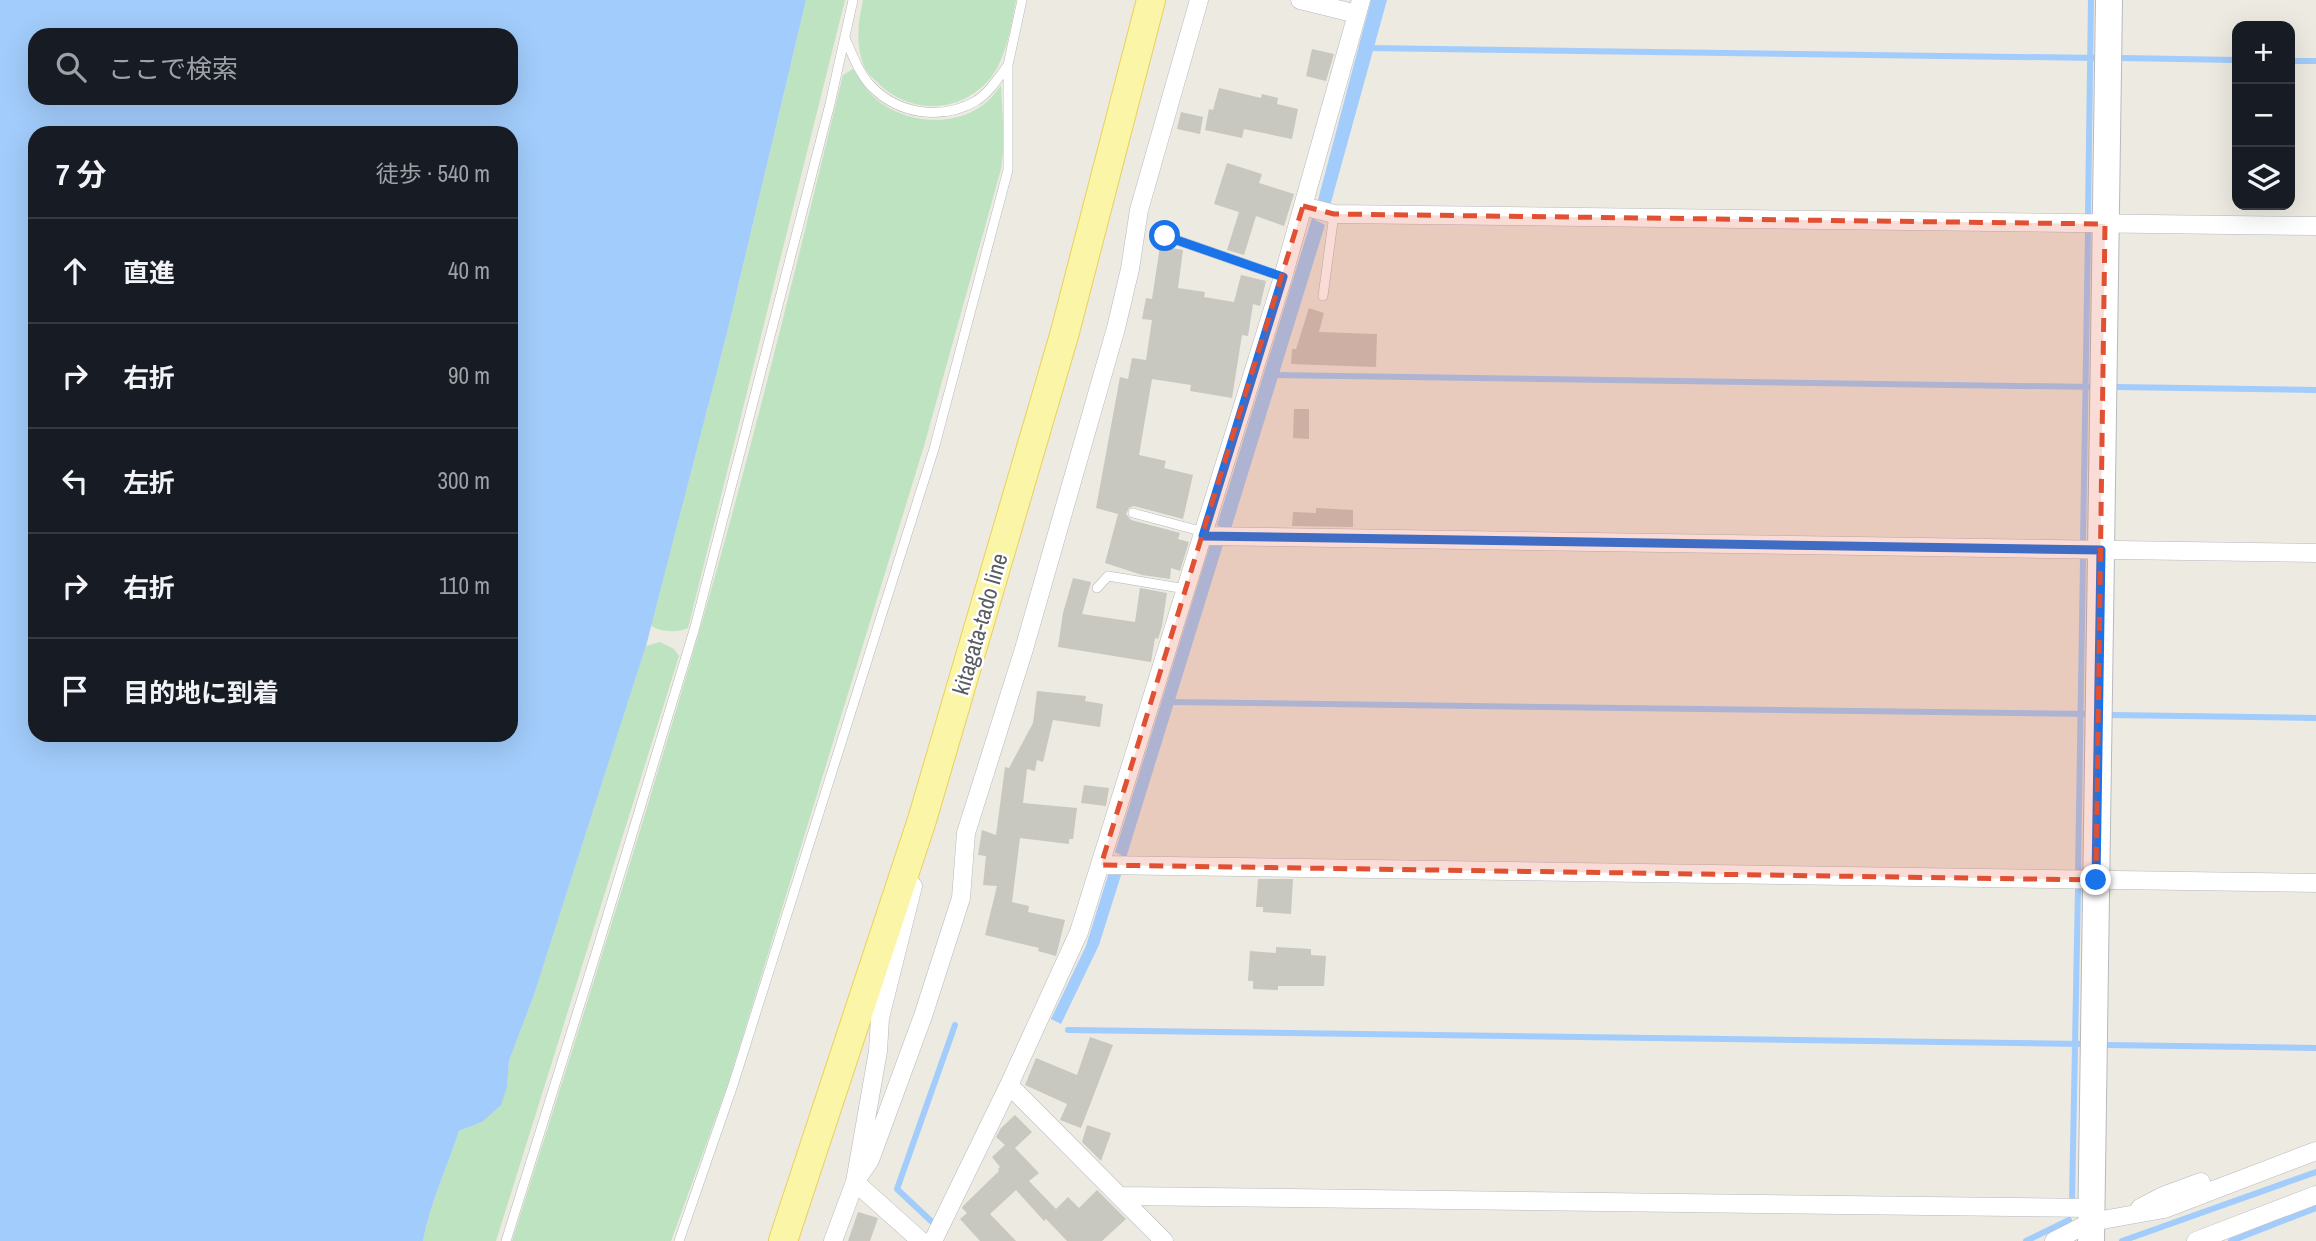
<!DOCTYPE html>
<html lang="ja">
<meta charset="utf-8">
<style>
body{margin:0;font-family:"Archivo Narrow","Noto Sans JP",sans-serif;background:#242831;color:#f1f3f6}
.controls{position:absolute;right:21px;top:21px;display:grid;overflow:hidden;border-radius:14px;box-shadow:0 7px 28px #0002}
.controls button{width:63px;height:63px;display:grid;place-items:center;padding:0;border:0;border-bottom:2px solid #363941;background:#171b24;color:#f1f3f6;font:35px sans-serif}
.stop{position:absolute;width:21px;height:21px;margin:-16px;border:5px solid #1a73e8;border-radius:50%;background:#fff}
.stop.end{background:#1a73e8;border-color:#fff;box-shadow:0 2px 7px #0008}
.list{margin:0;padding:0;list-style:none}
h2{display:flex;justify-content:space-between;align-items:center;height:91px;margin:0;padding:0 28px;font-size:30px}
h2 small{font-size:23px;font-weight:400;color:#9ea1a6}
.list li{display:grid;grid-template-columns:46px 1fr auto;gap:21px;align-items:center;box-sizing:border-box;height:105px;padding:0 28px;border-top:2px solid #363941}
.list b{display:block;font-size:26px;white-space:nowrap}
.list em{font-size:23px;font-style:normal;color:#9ea1a6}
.icon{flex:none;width:38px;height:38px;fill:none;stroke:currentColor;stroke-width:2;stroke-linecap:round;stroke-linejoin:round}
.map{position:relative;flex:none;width:2316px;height:1241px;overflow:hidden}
.search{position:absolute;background:#171b24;box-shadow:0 7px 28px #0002;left:28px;top:28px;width:490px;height:77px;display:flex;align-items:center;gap:18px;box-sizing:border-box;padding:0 24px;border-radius:21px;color:#9ea1a6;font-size:26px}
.panel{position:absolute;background:#171b24;box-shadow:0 7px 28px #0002;left:28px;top:126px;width:490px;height:616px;border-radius:21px}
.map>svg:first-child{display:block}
.green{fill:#bee3c1}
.water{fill:#a2ccfb;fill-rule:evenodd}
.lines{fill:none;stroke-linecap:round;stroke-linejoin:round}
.stream{stroke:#a2ccfb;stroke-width:6}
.building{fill:#c8c7c0}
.lane-casing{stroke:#b6b8bd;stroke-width:10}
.street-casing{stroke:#b6b8bd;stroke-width:19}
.secondary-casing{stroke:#b7b9bf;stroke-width:28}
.primary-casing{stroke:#ead05b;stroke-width:30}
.lane{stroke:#fff;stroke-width:9}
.street{stroke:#fff;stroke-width:18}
.secondary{stroke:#fff;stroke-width:26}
.primary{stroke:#fbf6a7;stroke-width:28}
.route{stroke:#1a73e8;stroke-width:9}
.marked{fill:#e15032;fill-opacity:0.2;stroke:#e15032;stroke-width:5;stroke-dasharray:14 9;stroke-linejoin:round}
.labels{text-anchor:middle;stroke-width:5;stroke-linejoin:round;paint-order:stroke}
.street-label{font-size:23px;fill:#595c61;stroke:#fff}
</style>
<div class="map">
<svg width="2316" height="1241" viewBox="0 0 2316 1241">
<rect width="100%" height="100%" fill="#eceae1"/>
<path class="green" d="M806 0H845L688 628C677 633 662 632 651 626L727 333Z
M863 0H1016C1011 25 1007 55 992 76 964 113 912 116 879 84 874 79 868 74 865 68 855 46 858 23 863 0Z
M853 69C858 76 863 85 869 92 895 122 950 130 983 105 990 100 996 92 1001 85L1004 143 1001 169 924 446 729 1081 671 1241H512C576 1040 639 838 698 636 752 450 797 263 843 75Z
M660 642 674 649 679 656 496 1241H423C430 1203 447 1168 459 1131L482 1122 507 1087 509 1061 534 995 646 646Z"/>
<path class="water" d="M0 0H806L727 333 646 646 534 995 509 1061 507 1087 501 1105 482 1122 459 1131C447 1168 430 1203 423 1241H0ZM511 35V98H35V35ZM511 133V735H35V133Z
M1371 0H1387L1330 206 1318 200Z
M1312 218 1325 225 1230 532 1217 525Z
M1210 545H1223L1126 858 1115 852Z
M1109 872H1122L1099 945 1061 1024 1051 1019 1086 946Z"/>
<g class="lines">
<path class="stream" d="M1367 48 2097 58
M2121 58 2237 60
M2290 61H2316
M2088 215 2091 0
M1272 375 2093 387
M2115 387 2316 390
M2083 542 2088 232
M1168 702 2088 714
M2111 715 2316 718
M2078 873 2083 560
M1068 1030 2082 1044
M2106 1045 2316 1048
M2072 1202 2078 888
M931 1221 897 1189 955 1025
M2026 1241 2069 1220
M2122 1241 2316 1172
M2231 1241 2316 1208"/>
</g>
<path class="building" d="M1312 49 1334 54 1326 81 1306 76Z
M1219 88 1261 98 1262 94 1278 98 1277 104 1298 109 1292 139 1244 129 1242 138 1205 130 1209 109 1213 110Z
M1181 112 1203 117 1200 134 1177 129Z
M1227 163 1262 174 1259 183 1294 194 1284 226 1256 216 1244 255 1227 250 1239 212 1214 204Z
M1160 246 1183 250 1178 288 1205 292 1204 297 1234 302 1241 275 1266 281 1260 306 1253 304 1248 336 1242 335 1232 398 1190 391 1191 385 1152 379 1139 455 1166 461 1164 468 1193 475 1183 519 1134 506 1129 508 1126 514 1131 520 1180 533 1178 539 1189 542 1180 571 1171 568 1170 579 1142 575 1105 563 1118 514 1096 508 1120 377 1128 379 1132 358 1146 360 1152 320 1142 319 1146 298 1152 299Z
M1309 308 1324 313 1319 332 1377 334 1376 367 1291 364 1292 349H1296Z
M1294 409H1309V439L1293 438Z
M1316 508 1353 510V527L1292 526 1293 512 1316 513Z
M1073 578 1091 582 1082 614 1135 622 1140 588 1167 593 1162 626 1158 639 1155 638 1151 662 1058 647 1063 613Z
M1037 691 1086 696 1085 701 1103 704 1100 727 1053 720 1043 762 1037 760 1035 771 1027 769 1023 803 1077 808 1073 839H1069V844L1020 838 1012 902 1029 906 1028 912 1065 920 1056 956 1038 951 1039 948 985 935 997 886 983 885 986 856 978 855 982 830 996 835 1005 767 1009 768 1033 723Z
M1084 785 1109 788 1106 806 1081 803Z
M1258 879H1293L1291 914 1263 912V907H1256Z
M1276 947 1311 949V955L1326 956 1324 986H1278V990L1253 989V981H1248L1250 951 1276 953Z
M1090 1037 1113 1045 1081 1128 1060 1120 1067 1104 1025 1085 1036 1058 1077 1075Z
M1015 1115 1032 1132 1015 1148 1039 1173 1029 1181 1056 1209 1068 1197 1079 1208 1097 1190 1126 1219 1102 1241H1067L1046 1219 1044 1221 1016 1190 990 1214 1016 1241H980L960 1219 967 1213 962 1208 963 1206 999 1171 998 1169 1000 1167 992 1157 1005 1145 996 1137 1001 1128Z
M1087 1125 1111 1133 1101 1161 1082 1142Z
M858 1212 878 1218 870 1241H848Z"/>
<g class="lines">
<defs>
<path id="lane" d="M845 38C852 54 859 73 871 86 898 114 941 121 976 101 989 93 999 77 1008 65
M1165 236 1283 277
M1323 296 1334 214
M1133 513 1204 532
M1097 588 1108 576 1186 589
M506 1241 597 950 695 627 830 104 853 0
M679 1241 733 1085 934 449 1008 170V65L1022 0"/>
<path id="street" d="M1300 0 1357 14
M1303 206 1334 214 2316 226
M1203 536 2316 553
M1101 865 2316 883
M1009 1085 1164 1241
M855 1182 870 1160 923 1016 961 898 966 833 1024 649 1116 328 1130 269 1139 210 1199 0
M855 1182 921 1241
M1121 1196 2091 1208
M2140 1208 2163 1196 2201 1182
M833 1241 855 1182 878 1051 880 1018 913 886
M933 1241 1009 1085 1079 932 1283 277 1361 0
M2054 1241 2091 1222 2164 1209 2316 1151
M2196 1241 2316 1195"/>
<path id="secondary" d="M2091 1241 2109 0"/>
<path id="primary" d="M783 1241 922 820 1065 332 1151 0"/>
</defs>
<use href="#lane" class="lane-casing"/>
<use href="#street" class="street-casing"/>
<use href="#secondary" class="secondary-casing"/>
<use href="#primary" class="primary-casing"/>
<use href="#lane" class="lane"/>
<use href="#street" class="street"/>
<use href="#secondary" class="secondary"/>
<use href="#primary" class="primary"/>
</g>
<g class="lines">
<path class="route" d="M1165 236 1283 277 1203 536 2101 550 2096 880"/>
</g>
<path class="marked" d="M1303 206 1334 214 2105 224 2096 880 1101 865Z"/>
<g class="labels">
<g class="street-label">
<text transform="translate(980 624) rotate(-74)" y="8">kitagata-tado line</text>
</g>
</g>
</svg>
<div class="controls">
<button>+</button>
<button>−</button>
<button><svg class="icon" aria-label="layers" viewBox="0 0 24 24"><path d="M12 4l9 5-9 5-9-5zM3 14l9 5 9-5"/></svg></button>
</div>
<div class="stop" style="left:1165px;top:236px"></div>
<div class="stop end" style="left:2096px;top:880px"></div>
<div class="search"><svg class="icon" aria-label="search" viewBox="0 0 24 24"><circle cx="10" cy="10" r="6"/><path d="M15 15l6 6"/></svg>ここで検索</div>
<section class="panel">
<h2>7 分<small>徒歩 · 540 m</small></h2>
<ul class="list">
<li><svg class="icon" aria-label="ahead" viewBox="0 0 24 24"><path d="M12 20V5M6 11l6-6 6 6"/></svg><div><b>直進</b></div><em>40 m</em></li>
<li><svg class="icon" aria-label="right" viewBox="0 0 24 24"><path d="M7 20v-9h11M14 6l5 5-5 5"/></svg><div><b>右折</b></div><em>90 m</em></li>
<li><svg class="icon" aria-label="left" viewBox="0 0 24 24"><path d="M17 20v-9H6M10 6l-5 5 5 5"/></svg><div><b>左折</b></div><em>300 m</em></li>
<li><svg class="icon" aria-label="right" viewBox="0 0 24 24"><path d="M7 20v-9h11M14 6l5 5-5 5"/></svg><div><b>右折</b></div><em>110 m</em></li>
<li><svg class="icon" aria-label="arrive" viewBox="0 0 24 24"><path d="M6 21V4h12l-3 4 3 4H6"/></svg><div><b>目的地に到着</b></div></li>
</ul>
</section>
</div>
